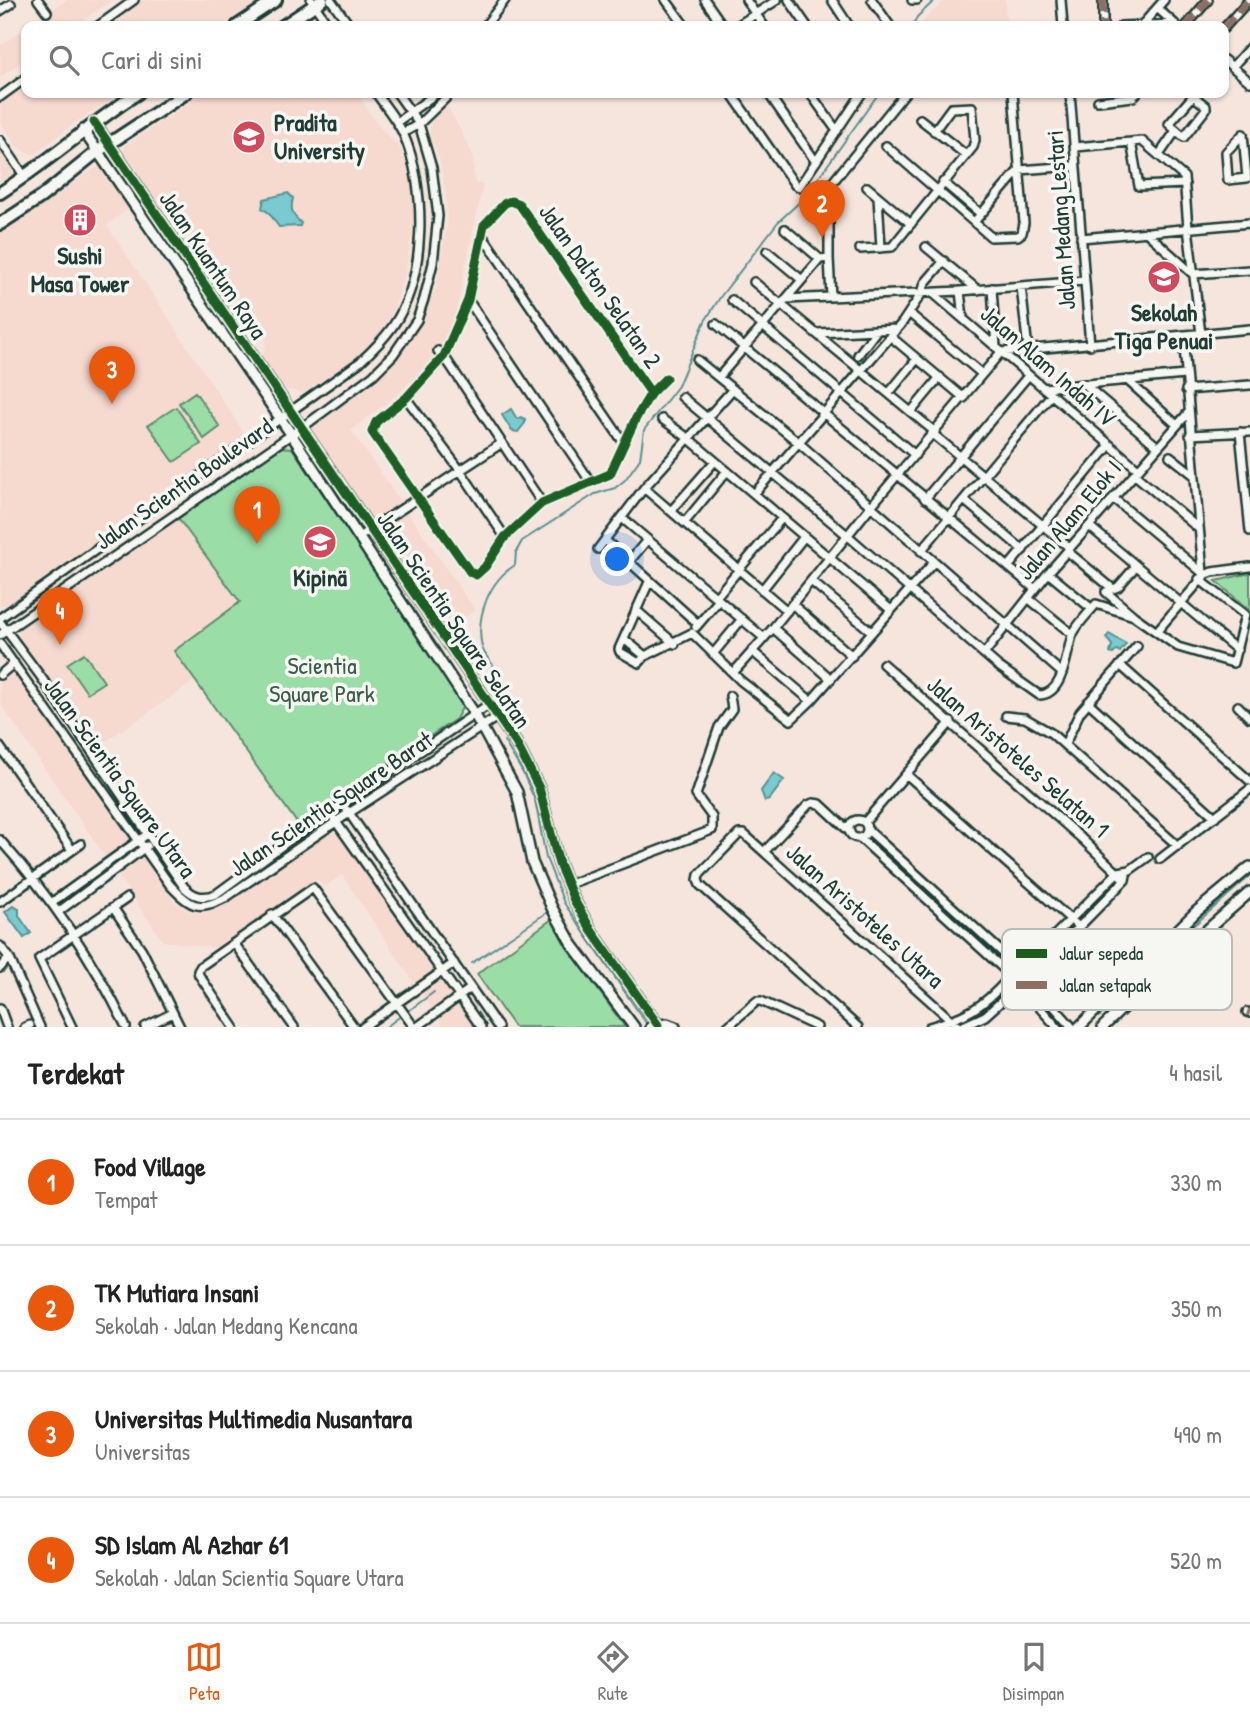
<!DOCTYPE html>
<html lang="id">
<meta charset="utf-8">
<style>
body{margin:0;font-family:"Patrick Hand",sans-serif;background:#f2f2f2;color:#222}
.you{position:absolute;left:618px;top:560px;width:24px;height:24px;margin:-18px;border:5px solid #fff;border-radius:50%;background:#1a73e8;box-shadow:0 0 0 10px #1a73e833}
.badge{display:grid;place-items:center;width:46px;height:46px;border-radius:50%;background:#ea580c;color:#fff;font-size:23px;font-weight:700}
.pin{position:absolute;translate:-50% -58px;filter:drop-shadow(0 2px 4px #0008)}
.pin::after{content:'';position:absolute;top:37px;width:24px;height:21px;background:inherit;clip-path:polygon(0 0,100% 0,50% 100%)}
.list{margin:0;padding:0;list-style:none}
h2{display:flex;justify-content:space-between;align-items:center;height:91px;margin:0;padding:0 28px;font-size:30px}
h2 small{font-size:23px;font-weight:400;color:#767676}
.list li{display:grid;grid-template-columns:46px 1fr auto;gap:21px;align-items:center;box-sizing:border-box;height:126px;padding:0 28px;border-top:2px solid #e0e0e0}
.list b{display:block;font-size:26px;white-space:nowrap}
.list p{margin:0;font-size:23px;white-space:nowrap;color:#767676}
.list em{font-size:23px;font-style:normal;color:#767676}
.icon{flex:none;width:38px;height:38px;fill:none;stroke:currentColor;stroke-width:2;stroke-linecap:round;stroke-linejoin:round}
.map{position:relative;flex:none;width:1250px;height:1027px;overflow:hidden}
.search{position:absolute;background:#fff;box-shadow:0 2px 5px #0004;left:21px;right:21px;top:21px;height:77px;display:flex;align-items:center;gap:18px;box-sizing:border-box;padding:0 24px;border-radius:14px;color:#767676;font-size:26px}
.sheet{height:595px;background:#fff}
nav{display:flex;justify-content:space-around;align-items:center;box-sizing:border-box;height:98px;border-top:2px solid #e0e0e0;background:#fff;font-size:19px;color:#767676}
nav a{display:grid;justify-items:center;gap:4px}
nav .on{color:#ea580c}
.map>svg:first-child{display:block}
.built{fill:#f6d9cf}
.green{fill:#9bdda7;stroke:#5d8d6e;stroke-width:2}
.water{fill:#79cad1;stroke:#559292;stroke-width:2}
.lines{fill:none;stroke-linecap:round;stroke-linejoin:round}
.stream{stroke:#559292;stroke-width:2}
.minor-casing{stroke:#1f3d34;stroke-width:12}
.tertiary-casing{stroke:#1f3d34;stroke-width:14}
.secondary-casing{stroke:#1f3d34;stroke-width:16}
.minor{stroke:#f6f6f2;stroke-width:7}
.tertiary{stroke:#f6f6f2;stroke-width:9}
.secondary{stroke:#f6f6f2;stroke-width:10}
.quiet{stroke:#8d6e63;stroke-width:7;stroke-dasharray:14 7;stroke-linecap:butt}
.cycleway-casing{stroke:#f6f6f2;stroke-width:13}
.cycleway{stroke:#1b5e20;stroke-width:9}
.labels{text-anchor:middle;stroke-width:7;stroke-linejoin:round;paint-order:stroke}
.poi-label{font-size:24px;font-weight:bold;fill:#1f3d34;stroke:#f6f6f2}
.street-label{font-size:24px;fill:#1f3d34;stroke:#f6f6f2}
.park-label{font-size:24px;fill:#385d4b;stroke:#f6f6f2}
.key{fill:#f6f6f2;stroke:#b6beb9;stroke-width:2}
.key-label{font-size:19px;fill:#1f3d34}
</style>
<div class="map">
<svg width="1250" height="1027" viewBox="0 0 1250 1027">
<rect width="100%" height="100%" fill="#f6e5dd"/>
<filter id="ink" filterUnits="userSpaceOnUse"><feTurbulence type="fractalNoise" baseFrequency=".0143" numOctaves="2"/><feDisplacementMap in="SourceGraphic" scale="14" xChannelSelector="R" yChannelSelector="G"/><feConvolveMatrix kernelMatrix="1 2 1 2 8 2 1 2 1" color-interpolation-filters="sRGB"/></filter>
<g filter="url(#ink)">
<path class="built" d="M67 0H112L74 26H28Z
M139 0H261L221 26H100Z
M946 0H1005L1007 26H921L922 22Z
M26 28V59L0 77V46Z
M26 76V93H121L72 125 35 154 26 152 15 145 0 121V93Z
M204 93H357L377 124 400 148 410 178 414 216 406 270 394 309 382 330 357 357 303 393 284 389 262 358 267 338 266 335 260 333 252 339 123 154 125 146Z
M447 105 472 153 475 184H483L455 317 439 348 417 375 397 395 351 430 475 610 443 633 311 436 315 421 377 376 398 353 435 292 447 226 446 195 440 161 430 137V127L433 119Z
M0 144 14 168 10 175 0 182Z
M99 166 129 208 107 225 250 442 14 602 0 606V231Z
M178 518 240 602 174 651 196 680 94 749 19 639 20 628Z
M16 669 174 902 192 913 208 912 222 906 333 832 345 835 477 1027H444L342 875 324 887 318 880 219 948 163 941 0 703V680Z"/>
<path class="green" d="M195 392 220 427 204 439 179 403Z
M176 407 201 444 174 462 148 425Z
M280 447 292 448 460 698 462 708 456 719 394 760 300 827 174 651 240 602 178 518Z
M1250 573V609L1249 610 1216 581Z
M84 653 104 682 87 693 67 664Z
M552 919 576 959 625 1027H514L477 974Z"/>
<path class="water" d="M288 193 293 198C290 210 292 215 301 223L300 226 279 227 269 213 262 208 264 199Z
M511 409 517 419 521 417 525 419V423L518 432 512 431 502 415Z
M1109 634 1126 644 1120 652 1117 650 1113 654 1110 653 1112 645 1106 638Z
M774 773 784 780 769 800 765 801 761 791Z
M13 906 19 909V916L31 933 24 938 5 912Z"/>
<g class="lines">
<path class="stream" d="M913 26 917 17 935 0
M499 693C499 688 500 681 499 676 496 666 485 658 482 647 475 617 489 581 515 565L516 552 522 541 595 494 615 488 625 480 640 459 644 430 678 386 705 321 721 296 778 222 804 198 879 93
M504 741 523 773 535 800 546 858 564 903 646 1023
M472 963 549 911
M407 1012 434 992
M1100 1016 1169 947 1250 876
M386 1027 402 1015"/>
<defs>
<path id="minor" d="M38 0 47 12
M311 0 329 26
M331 0 350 26
M666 0 685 26
M705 0 723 26
M746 0 764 26
M789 0 807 26
M832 0 849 26
M872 0 890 26
M912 0H917
M1061 0 1063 26
M1103 0V26
M1157 8 1175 24
M0 11 11 4
M1142 25 1164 0
M98 26 134 0
M485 26 505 0
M737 26 777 0
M1121 26 1175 24
M1186 26 1208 0
M1224 28 1249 0
M1224 60 1250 82
M1233 66 1250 47
M731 93 795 185 799 187 862 93
M768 93 816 162
M810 93 837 131
M1070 93 1090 345
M1193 96 1206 106V109L1184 137 1169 124Z
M0 97 26 78
M1098 101 1133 97 1137 93
M920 119 966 155
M397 122 437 93
M403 133 419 124 451 93
M1243 134 1247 178 1228 180 1226 152Z
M0 140 25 177
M1131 142 1139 186 1185 184
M886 146 991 237 1018 236 1022 233 1024 223 1013 93
M1075 147 1142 141 1184 177 1188 228 1201 334
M1159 155 1175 132
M943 182 981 214
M867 187 911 224
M878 197 881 248
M810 212 828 228
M975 221 1019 170 1075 166
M785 229 820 259
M1146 232 1193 274 1250 270
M482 235 624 443
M1081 238 1250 223
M926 247 978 290
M860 249 892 247 973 147 975 140 972 107 951 108 934 131
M767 251 802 280
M754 282 935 432
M1021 286 1028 350
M992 288 996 347
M960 291 963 318
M933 293 1138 469
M831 297 829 258V190L832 183 905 93
M786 299 960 291 1084 281
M468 300 590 481
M732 300 915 455
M909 313 982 374
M716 324 1035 589
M817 333 896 329
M1183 335 1203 573
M890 336 964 398
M438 351 444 356 542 503
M858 355 877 330
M697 360 799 443 1062 673
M719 377 820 259 829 258
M1127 380 1177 425
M1084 384 1158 447
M1043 388 1185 375
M1186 390 1250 385
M651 393 519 204 511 201 505 203 484 225 468 300 444 356 406 398 376 422 372 432 470 572 476 575 485 567 505 537 542 503 610 474 636 418 651 393 666 378
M889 393 917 359
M682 397 847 535 998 666 1039 695C1064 695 1066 653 1072 636 1076 625 1088 614 1096 604L1134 616 1178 647 1233 663 1245 615 1199 579
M406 398 460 470 505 537
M911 412 940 377
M662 419 688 438 891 610
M1240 432 1250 531
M933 434 1070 548
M1190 435 1250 432
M1170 456 1194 475
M1134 474 1199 529
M644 488 787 611
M754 494 902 323 922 293 925 283 944 261
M1113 498 1204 574
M925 499 1028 376
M964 500 1023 550
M672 510 715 461
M622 518 764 638
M685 522 727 471
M1089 526 1237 650
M359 537 502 443
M605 540 698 624
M598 549 644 488 733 389
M921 551 1051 395
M1067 551 1113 589 1118 587 1136 566
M628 563 647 540
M1009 566 1110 445
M1048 573 1092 609
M811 581 872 632
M649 582 619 649 620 652 639 663 645 656 692 633 741 681 791 720 811 701 934 562
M762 590 804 537
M1106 592 1134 616
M716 597 782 518
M1028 598 1072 634
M792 604 852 656
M636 610 675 644
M0 618 360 362C372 351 383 340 393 326 427 277 427 187 403 133 396 119 385 106 376 93
M0 622 41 677 184 887C194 897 203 899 216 894L294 837 488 705
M696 627 719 600
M773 628 831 679
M1157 631 1205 575 1212 572 1250 567
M0 635 311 421 373 375 393 355 417 320 424 299 433 263 438 216 432 168 419 124 397 93
M624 639 645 656
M0 644 170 885C190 906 198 912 225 898L349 813 497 717
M752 651 811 701
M713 654 742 619
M984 654 1048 573 1188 413
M883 664 1081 838 1125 880
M1120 665 1250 781
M733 673 773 628 867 511 1001 352 1250 329
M0 675 14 663
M1088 702 1215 817
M1238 706 1250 718
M1006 716 1025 718 1051 733 1178 846
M1065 744 1080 712 1137 646
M0 747 72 850
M906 774 1079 927
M347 810 498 1027
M334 819 481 1027
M849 829a9 9 0 1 1 18 0a9 9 0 1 1-18 0Z
M865 822 951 722
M868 830 1016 965
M860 838 1008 973 1007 980 1012 987 1023 989 1031 980C1032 970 1026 964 1016 965L1008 973
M0 840C51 897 93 959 126 1027
M764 852 808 805 813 803 820 804 850 832
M1160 859 1250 789
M567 885 712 830V817L696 795 719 727 732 709 730 696
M0 902 81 844
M51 903 149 833
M114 909 142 950 180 1027
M58 912 147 846
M272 914 354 1027
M234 943 294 1027
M0 946 9 957 40 1027
M1024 966 1118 872 1130 870 1148 857
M0 968 9 957
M1031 976 1125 880 1126 875
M1031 980 1072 1027
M1023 989 1057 1027
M0 1008 7 1027
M1247 1012 1250 1013
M25 1027 30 1025
M72 1027 39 959 127 898
M145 1027 173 1013
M234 1027 199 975 198 971 201 966 313 888 414 1027
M363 1027 454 963
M417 1027 471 988
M727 1027 757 1001H761L817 1027
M858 1027 700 885 698 880 699 875 739 834H744L959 1027
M929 1027C965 1017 982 1008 1007 980
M961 1027 985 1016 1015 989"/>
<path id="tertiary" d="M94 122 516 743 539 788 559 864 574 900 591 930 658 1025
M83 130 291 434 474 713 517 792 532 862 552 908 572 944 634 1027
M651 1027 667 1024 675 1027
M1079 1027 1196 912 1250 867
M1103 1027 1165 967 1250 892"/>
<path id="secondary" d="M237 26 276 0
M283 26 322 0
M0 193C48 162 90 124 138 93
M0 224 41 197 98 151 186 93"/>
</defs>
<use href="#minor" class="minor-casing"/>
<use href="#tertiary" class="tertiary-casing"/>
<use href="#secondary" class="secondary-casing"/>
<use href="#minor" class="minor"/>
<use href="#tertiary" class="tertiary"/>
<use href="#secondary" class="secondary"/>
<path class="quiet" d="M1103 0V26
M1186 26 1208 0
M1224 28 1249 0
M1247 1012 1250 1013"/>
<defs>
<path id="cycleway" d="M94 122 516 743 539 788 559 864 574 900 591 930 658 1025
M651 393 519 204 511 201 505 203 484 225 468 300 444 356 406 398 376 422 372 432 470 572 476 575 485 567 505 537 542 503 610 474 636 418 651 393 666 378"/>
</defs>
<use href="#cycleway" class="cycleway-casing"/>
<use href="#cycleway" class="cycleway"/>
</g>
</g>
<defs>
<symbol id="university-disc" viewBox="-11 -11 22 22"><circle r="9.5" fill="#d1495b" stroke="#f6f6f2"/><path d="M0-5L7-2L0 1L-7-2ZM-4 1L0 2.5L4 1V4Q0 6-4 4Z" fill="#fff"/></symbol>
<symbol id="building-disc" viewBox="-11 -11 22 22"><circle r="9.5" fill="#d1495b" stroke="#f6f6f2"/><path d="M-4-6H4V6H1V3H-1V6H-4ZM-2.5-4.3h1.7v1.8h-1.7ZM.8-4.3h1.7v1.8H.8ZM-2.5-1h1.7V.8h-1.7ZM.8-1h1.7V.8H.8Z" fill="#fff"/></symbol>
<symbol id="school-disc" viewBox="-11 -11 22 22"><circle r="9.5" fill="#d1495b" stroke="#f6f6f2"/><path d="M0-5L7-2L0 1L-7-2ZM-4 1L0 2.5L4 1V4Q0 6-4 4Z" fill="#fff"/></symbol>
</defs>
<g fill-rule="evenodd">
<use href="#university-disc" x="230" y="118" width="38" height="38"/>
<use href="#building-disc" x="61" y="201" width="38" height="38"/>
<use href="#school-disc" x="1145" y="258" width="38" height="38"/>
<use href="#school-disc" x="301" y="523" width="38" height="38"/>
</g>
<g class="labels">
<g class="poi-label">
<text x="274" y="131" text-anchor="start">Pradita<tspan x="274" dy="28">University</tspan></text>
<text x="80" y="264">Sushi<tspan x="80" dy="28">Masa Tower</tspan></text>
<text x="1164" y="321">Sekolah<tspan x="1164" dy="28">Tiga Penuai</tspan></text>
<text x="320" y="586">Kipinä</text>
</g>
<g class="street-label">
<text transform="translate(1061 220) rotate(-94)" y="8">Jalan Medang Lestari</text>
<text transform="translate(213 265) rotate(56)" y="8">Jalan Kuantum Raya</text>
<text transform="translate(600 286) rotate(55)" y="8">Jalan Dalton Selatan 2</text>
<text transform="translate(1048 366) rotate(41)" y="8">Jalan Alam Indah IV</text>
<text transform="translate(184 484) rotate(-35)" y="8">Jalan Scientia Boulevard</text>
<text transform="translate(1069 520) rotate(-50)" y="8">Jalan Alam Elok I</text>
<text transform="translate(454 620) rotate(56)" y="8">Jalan Scientia Square Selatan</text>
<text transform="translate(1018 757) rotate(41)" y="8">Jalan Aristoteles Selatan 1</text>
<text transform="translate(120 778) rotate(54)" y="8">Jalan Scientia Square Utara</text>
<text transform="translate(331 804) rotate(-34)" y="8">Jalan Scientia Square Barat</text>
<text transform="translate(865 916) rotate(42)" y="8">Jalan Aristoteles Utara</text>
</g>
<g class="park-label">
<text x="322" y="674">Scientia<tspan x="322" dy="28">Square Park</tspan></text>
</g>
</g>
<rect x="1002" y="929" width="230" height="81" rx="10" class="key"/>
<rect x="1016" y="949" width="31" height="9" fill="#1b5e20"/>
<rect x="1016" y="981" width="31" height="8" fill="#8d6e63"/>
<g class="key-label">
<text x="1059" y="960">Jalur sepeda</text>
<text x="1059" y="992">Jalan setapak</text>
</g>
</svg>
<div class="you"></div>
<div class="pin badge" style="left:257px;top:544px">1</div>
<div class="pin badge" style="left:822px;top:238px">2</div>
<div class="pin badge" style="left:112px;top:404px">3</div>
<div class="pin badge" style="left:60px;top:645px">4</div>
<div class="search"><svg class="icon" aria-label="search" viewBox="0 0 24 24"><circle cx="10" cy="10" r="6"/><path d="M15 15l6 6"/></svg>Cari di sini</div>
</div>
<section class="sheet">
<h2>Terdekat<small>4 hasil</small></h2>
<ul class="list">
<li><span class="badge">1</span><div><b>Food Village</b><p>Tempat</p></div><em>330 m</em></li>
<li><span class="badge">2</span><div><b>TK Mutiara Insani</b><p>Sekolah · Jalan Medang Kencana</p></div><em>350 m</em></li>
<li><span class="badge">3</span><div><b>Universitas Multimedia Nusantara</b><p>Universitas</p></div><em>490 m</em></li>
<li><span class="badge">4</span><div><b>SD Islam Al Azhar 61</b><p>Sekolah · Jalan Scientia Square Utara</p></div><em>520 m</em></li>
</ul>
</section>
<nav>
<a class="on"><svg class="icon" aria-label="map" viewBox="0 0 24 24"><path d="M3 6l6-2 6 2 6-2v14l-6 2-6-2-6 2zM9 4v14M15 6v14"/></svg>Peta</a>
<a><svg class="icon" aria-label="directions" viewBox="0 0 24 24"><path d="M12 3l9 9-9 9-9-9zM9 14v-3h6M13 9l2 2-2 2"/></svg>Rute</a>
<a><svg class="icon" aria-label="saved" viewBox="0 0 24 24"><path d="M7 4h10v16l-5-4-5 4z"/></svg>Disimpan</a>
</nav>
